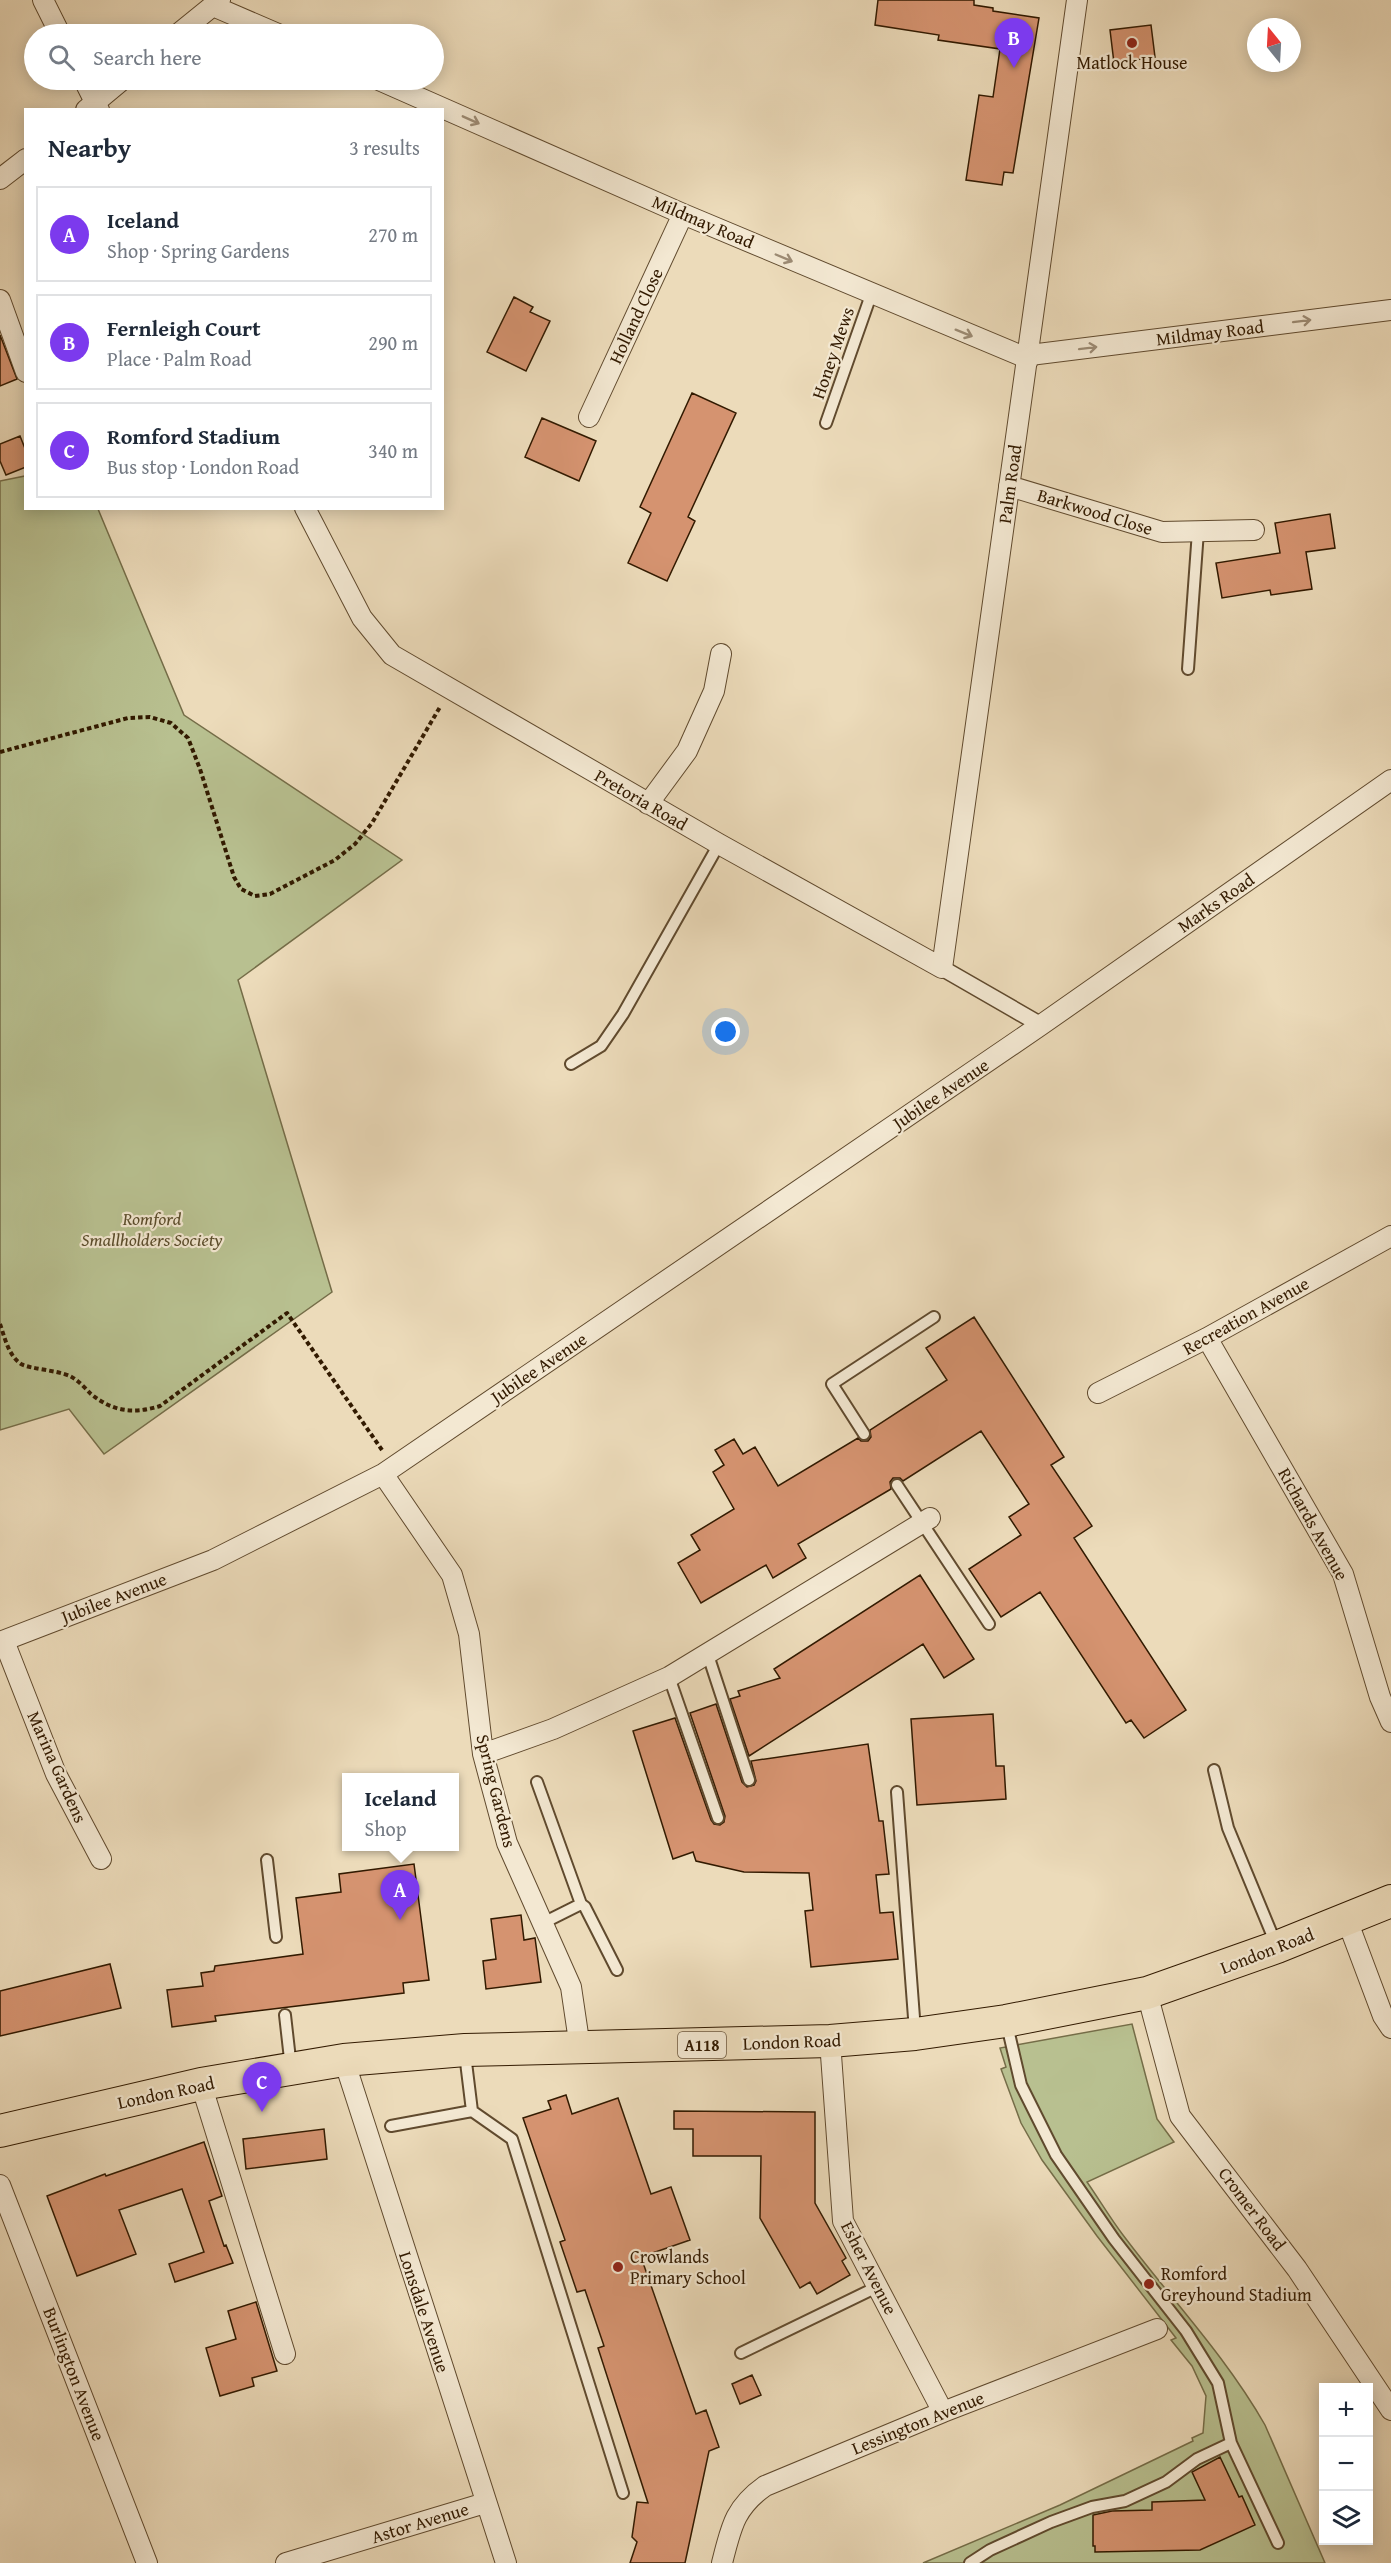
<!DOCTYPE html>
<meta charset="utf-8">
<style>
body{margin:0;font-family:"Gentium Book Plus",serif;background:#f2f2f3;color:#1f2937}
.controls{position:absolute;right:18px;bottom:18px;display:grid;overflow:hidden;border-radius:0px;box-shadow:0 3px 15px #0003}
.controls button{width:54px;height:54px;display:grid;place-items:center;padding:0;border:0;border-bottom:2px solid #e0e1e3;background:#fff;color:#1f2937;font:30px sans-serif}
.compass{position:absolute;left:1247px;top:18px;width:54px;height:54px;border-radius:50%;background:#fff;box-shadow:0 3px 15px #0003;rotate:342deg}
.you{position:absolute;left:726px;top:1032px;width:21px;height:21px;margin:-15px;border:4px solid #fff;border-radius:50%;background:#1a73e8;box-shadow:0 0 0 9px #1a73e833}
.badge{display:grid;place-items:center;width:39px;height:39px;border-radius:50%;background:#7c3aed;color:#fff;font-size:20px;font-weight:700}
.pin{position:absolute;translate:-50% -50px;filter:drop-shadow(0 2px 3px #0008)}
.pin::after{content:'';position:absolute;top:32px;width:21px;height:18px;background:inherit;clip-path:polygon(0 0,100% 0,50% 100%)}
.popup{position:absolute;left:342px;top:1773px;width:117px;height:78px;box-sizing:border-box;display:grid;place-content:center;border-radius:0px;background:#fff;filter:drop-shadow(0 2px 4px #0005);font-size:20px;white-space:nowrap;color:#747a83}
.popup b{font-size:22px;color:#1f2937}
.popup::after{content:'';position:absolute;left:50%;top:100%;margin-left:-12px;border:12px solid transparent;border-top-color:#fff}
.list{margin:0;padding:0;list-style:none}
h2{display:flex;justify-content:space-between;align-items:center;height:78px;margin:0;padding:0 24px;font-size:26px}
h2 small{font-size:20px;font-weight:400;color:#747a83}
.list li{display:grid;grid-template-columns:39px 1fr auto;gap:18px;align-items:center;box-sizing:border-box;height:96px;margin:0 12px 12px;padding:0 12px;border:2px solid #e0e1e3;border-radius:0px}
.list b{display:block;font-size:22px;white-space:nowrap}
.list p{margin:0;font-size:20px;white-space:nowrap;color:#747a83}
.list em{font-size:20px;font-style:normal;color:#747a83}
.icon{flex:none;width:33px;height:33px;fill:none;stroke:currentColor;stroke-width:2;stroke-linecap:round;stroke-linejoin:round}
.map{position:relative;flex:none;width:1391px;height:2563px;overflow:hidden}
.search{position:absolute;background:#fff;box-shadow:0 3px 15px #0003;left:24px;top:24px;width:420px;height:66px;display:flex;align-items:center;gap:15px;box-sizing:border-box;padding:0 21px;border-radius:33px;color:#747a83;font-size:22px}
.panel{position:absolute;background:#fff;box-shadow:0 3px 15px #0003;left:24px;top:108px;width:420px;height:402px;border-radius:0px}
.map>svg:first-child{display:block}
.green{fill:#b8c090;stroke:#756d48;stroke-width:1.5}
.building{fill:#d59370;stroke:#321a00;stroke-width:1.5}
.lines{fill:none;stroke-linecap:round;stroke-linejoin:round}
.service-casing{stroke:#604a2e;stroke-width:14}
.pedestrian-casing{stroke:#604a2e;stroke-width:18}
.minor-casing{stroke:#604a2e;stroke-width:22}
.primary-casing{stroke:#321a00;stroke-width:34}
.path{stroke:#321a00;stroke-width:4;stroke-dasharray:4.5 3;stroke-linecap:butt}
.service{stroke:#f3e8d2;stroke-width:10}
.pedestrian{stroke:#f3e8d2;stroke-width:15}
.minor{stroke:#f3e8d2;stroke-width:20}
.primary{stroke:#ecdbba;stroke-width:32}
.oneway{stroke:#9c8b74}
.poi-dot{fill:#8f2418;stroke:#f3e8d2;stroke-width:2}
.labels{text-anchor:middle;stroke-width:4.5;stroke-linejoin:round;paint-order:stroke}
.shield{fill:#f3e8d2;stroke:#6c583f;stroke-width:1.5}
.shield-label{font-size:16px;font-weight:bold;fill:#321a00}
.poi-label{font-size:18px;fill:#321a00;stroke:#f3e8d2;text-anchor:start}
.street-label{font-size:18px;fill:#321a00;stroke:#f3e8d2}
.park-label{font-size:18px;font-style:italic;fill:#5a4c2b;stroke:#f3e8d2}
</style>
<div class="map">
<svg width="1391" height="2563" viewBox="0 0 1391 2563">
<rect width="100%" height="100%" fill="#ecdbba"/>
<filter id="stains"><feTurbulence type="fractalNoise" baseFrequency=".00333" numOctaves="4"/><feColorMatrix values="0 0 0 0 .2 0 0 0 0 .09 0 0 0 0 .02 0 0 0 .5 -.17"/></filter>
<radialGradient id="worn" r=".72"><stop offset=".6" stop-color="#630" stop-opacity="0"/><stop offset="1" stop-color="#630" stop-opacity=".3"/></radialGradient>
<path class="green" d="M25 476 26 508 98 509 184 715 402 860 238 980 332 1292 104 1454 69 1409 0 1430V481Z
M1132 2024 1157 2119 1174 2142 1087 2182C1099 2199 1110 2218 1123 2235 1171 2299 1225 2355 1265 2425L1325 2563H923L1060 2505 1193 2441 1192 2438 1203 2433 1206 2396 1192 2366 1171 2340 1176 2338 1097 2236 1042 2160 1021 2123 1001 2069 1006 2067 1000 2048Z"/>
<path class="building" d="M878 0H974V5L993 8V11L1039 18 1013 173 1004 172 1002 185 966 180 979 95 993 97 1000 49 938 40 939 35 875 25Z
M1151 25 1155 57 1114 63 1110 30Z
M514 297 533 307 530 312 550 321 526 371 487 352Z
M0 335 17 379 0 386Z
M692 393 736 413 688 517 695 521 667 581 628 563 651 513 640 507Z
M542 418 596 441 579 481 525 457Z
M20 436 26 451V467L6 475 0 461V444Z
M1330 514 1335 548 1306 552 1312 589 1271 595 1270 590 1222 598 1216 563 1280 553 1275 523Z
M974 1317 1064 1457 1051 1465 1092 1526 1074 1538 1186 1710 1144 1738 1131 1720 1126 1723 1040 1592 1001 1617 969 1569 1021 1535 1009 1517 1029 1504 981 1431 903 1481 900 1478H893L890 1482 891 1489 798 1544 806 1558 773 1578 766 1565 701 1603 678 1563 700 1550 691 1535 734 1509 713 1472 724 1465 715 1450 734 1439 743 1454 755 1447 778 1486 858 1438 861 1441H868L871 1437 870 1430 947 1380 926 1348Z
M920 1575 974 1659 944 1678 923 1644 749 1756 730 1699 740 1696 738 1691 780 1678 774 1669Z
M716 1704 742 1782 747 1787 754 1785 756 1781 751 1761 868 1744 879 1821H883L889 1874 876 1875 880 1913 893 1912 898 1959 811 1967 805 1911 813 1910 809 1873 744 1872 696 1861 693 1852 673 1859 633 1731 675 1718 711 1820 714 1824 720 1825 724 1822 725 1816 690 1713Z
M993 1714 996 1766H1004L1006 1799 917 1805 911 1719Z
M414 1864 429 1980 403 1983 404 1993 215 2016 216 2021 172 2027 167 1990 203 1986 201 1973 214 1971 215 1966 303 1954 296 1898 341 1892 339 1874Z
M521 1915 524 1940 535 1938 541 1982 486 1989 483 1961 496 1959 491 1919Z
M110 1964 121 2008 0 2036V1991Z
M566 2095 572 2114 618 2098 651 2194 671 2187 690 2240 641 2257 696 2414 706 2410 719 2447 709 2451 685 2563H630L637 2542 632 2537 637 2502 648 2503 598 2348 604 2346 585 2290 577 2292 560 2242 565 2240 523 2118 551 2109 548 2101Z
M674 2111 815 2112V2203L846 2258 842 2261 850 2275 817 2294 810 2282 800 2288 760 2218 761 2156H693V2129H674Z
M324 2129 327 2159 246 2169 243 2139Z
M204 2142 222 2196 209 2201 224 2246 226 2245 233 2263 175 2282 169 2264 204 2252 182 2189 119 2210 136 2254 77 2276 47 2196 105 2174 106 2176Z
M256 2302 277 2371 252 2378 254 2386 220 2396 206 2348 236 2339 228 2311Z
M752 2375 761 2395 740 2404 732 2384Z
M1220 2457 1239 2497 1242 2496 1255 2525 1200 2550 1095 2552V2546H1093V2515L1112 2511 1152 2510V2502L1205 2500 1192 2472Z"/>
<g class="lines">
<defs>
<path id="service" d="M826 423 871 295
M1188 669 1198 531
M571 1064 601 1046 623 1014 719 844
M864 1434 832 1384 934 1317
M897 1485 989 1624
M708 1655 749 1780
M669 1677 718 1818
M1214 1770 1228 1828 1276 1944
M537 1782 581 1904
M897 1792 915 2031
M267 1860 276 1937
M543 1923 581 1904 585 1907 617 1970
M285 2015 291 2068
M1007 2025 1021 2085 1056 2155 1114 2239 1186 2331 1218 2383 1231 2443 1278 2543
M472 2111 512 2139 623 2493
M391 2126 472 2111 465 2054
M741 2353 877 2287
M970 2563 990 2550 1051 2522 1092 2507 1125 2501 1166 2482 1197 2459 1231 2443"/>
<path id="pedestrian" d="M942 968 1041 1025"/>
<path id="minor" d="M43 0 60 34
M213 6 278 34
M178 34 220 0
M84 80 99 110
M379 80 683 214 1029 359
M86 110 122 80
M0 179 26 159
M0 300 26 372
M1030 355 1391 310
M589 417 683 214
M1009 486 1162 532 1254 530
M305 508 362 618 392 655 719 844 942 968 1077 0
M648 804 687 751 714 691 721 654
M1207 1338 1343 1574 1380 1697 1391 1722
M1098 1393 1207 1338 1391 1236
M383 1474 452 1575 469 1634 483 1754 507 1843 571 1987 580 2048
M4 1641 56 1774 101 1859
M0 1642 213 1560 383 1474 1041 1025 1391 780
M483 1754 553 1729 669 1677 930 1518
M1347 1920 1383 2016 1391 2028
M1147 1993 1180 2116 1297 2269 1391 2410
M830 2041 843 2221 943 2412
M344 2060 506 2563
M201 2084 285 2354
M0 2185 147 2563
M286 2563 485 2503
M722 2563C731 2528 734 2508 765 2486L943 2412 1157 2329"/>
<path id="primary" d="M0 2131 201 2084 344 2060 465 2050 830 2041 915 2034 1006 2021 1147 1993 1277 1947 1391 1901"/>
</defs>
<use href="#service" class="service-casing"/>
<use href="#pedestrian" class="pedestrian-casing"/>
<use href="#minor" class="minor-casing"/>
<use href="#primary" class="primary-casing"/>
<path class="path" d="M0 752 128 718 150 717 171 723 188 738 200 769 234 877 241 889 255 896 270 894 335 860 355 844 372 823 440 707
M0 1324C5 1338 8 1355 21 1364 30 1369 56 1370 70 1376 78 1380 85 1388 91 1394 113 1412 134 1414 160 1406L287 1313 382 1450"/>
<use href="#service" class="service"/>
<use href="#pedestrian" class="pedestrian"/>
<use href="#minor" class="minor"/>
<use href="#primary" class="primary"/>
</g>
<defs><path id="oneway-shaft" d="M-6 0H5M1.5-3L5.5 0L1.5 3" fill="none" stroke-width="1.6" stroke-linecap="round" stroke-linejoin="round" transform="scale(1.5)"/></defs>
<g class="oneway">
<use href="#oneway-shaft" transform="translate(471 120) rotate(24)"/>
<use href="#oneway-shaft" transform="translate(784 258) rotate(23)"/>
<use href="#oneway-shaft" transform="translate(1302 321) rotate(-7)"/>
<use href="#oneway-shaft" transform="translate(964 333) rotate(22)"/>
<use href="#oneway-shaft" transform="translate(1088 348) rotate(-7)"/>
</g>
<g class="poi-dot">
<circle cx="1132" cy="43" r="6"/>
<circle cx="618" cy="2267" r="6"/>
<circle cx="1149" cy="2284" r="6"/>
</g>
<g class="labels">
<rect class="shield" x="678" y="2032" width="48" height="26" rx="4.5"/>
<g class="shield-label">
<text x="702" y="2051">A118</text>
</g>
<g class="poi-label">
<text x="1132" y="69" text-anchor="middle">Matlock House</text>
<text x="630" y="2263">Crowlands<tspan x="630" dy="21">Primary School</tspan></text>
<text x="1161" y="2280">Romford<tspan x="1161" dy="21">Greyhound Stadium</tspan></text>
</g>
<g class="street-label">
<text transform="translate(703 222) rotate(23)" y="6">Mildmay Road</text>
<text transform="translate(636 316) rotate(-65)" y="6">Holland Close</text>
<text transform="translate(1210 333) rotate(-7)" y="6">Mildmay Road</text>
<text transform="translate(833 353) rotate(-71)" y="6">Honey Mews</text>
<text transform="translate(1010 484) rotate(-82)" y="6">Palm Road</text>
<text transform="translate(1095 512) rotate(17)" y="6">Barkwood Close</text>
<text transform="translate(641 800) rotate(30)" y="6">Pretoria Road</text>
<text transform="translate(1216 903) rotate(-35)" y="6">Marks Road</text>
<text transform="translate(941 1094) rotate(-34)" y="6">Jubilee Avenue</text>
<text transform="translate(1246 1316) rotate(-29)" y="6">Recreation Avenue</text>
<text transform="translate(539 1368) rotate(-34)" y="6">Jubilee Avenue</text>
<text transform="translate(1313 1524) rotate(61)" y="6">Richards Avenue</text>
<text transform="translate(114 1598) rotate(-21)" y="6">Jubilee Avenue</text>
<text transform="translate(57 1767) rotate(66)" y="6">Marina Gardens</text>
<text transform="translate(496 1791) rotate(76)" y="6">Spring Gardens</text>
<text transform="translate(1267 1951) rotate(-21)" y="6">London Road</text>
<text transform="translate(792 2042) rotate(-2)" y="6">London Road</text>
<text transform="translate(166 2093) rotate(-12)" y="6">London Road</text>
<text transform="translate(1252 2209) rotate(53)" y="6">Cromer Road</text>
<text transform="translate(869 2268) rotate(63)" y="6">Esher Avenue</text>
<text transform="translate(424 2312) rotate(72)" y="6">Lonsdale Avenue</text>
<text transform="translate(74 2374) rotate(69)" y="6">Burlington Avenue</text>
<text transform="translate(918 2423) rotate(-22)" y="6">Lessington Avenue</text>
<text transform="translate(420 2523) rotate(-17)" y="6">Astor Avenue</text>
</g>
<g class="park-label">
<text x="152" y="1225">Romford<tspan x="152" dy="21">Smallholders Society</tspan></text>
</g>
</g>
<rect width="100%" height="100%" filter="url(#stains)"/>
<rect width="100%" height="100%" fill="url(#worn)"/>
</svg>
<div class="controls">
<button>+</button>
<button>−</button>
<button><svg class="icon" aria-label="layers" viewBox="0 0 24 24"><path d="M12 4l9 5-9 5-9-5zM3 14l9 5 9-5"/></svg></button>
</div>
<svg class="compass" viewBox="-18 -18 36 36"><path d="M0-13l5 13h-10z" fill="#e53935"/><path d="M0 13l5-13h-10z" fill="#747a83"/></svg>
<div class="you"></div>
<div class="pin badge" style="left:400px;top:1920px">A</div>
<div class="popup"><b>Iceland</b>Shop</div>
<div class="pin badge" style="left:1014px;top:68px">B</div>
<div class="pin badge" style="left:262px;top:2112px">C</div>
<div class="search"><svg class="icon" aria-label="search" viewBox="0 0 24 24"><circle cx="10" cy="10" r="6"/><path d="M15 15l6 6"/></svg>Search here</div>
<section class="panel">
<h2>Nearby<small>3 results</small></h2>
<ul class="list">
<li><span class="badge">A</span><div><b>Iceland</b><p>Shop · Spring Gardens</p></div><em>270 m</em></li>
<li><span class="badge">B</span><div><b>Fernleigh Court</b><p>Place · Palm Road</p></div><em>290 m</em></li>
<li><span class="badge">C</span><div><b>Romford Stadium</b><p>Bus stop · London Road</p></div><em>340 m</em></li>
</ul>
</section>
</div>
